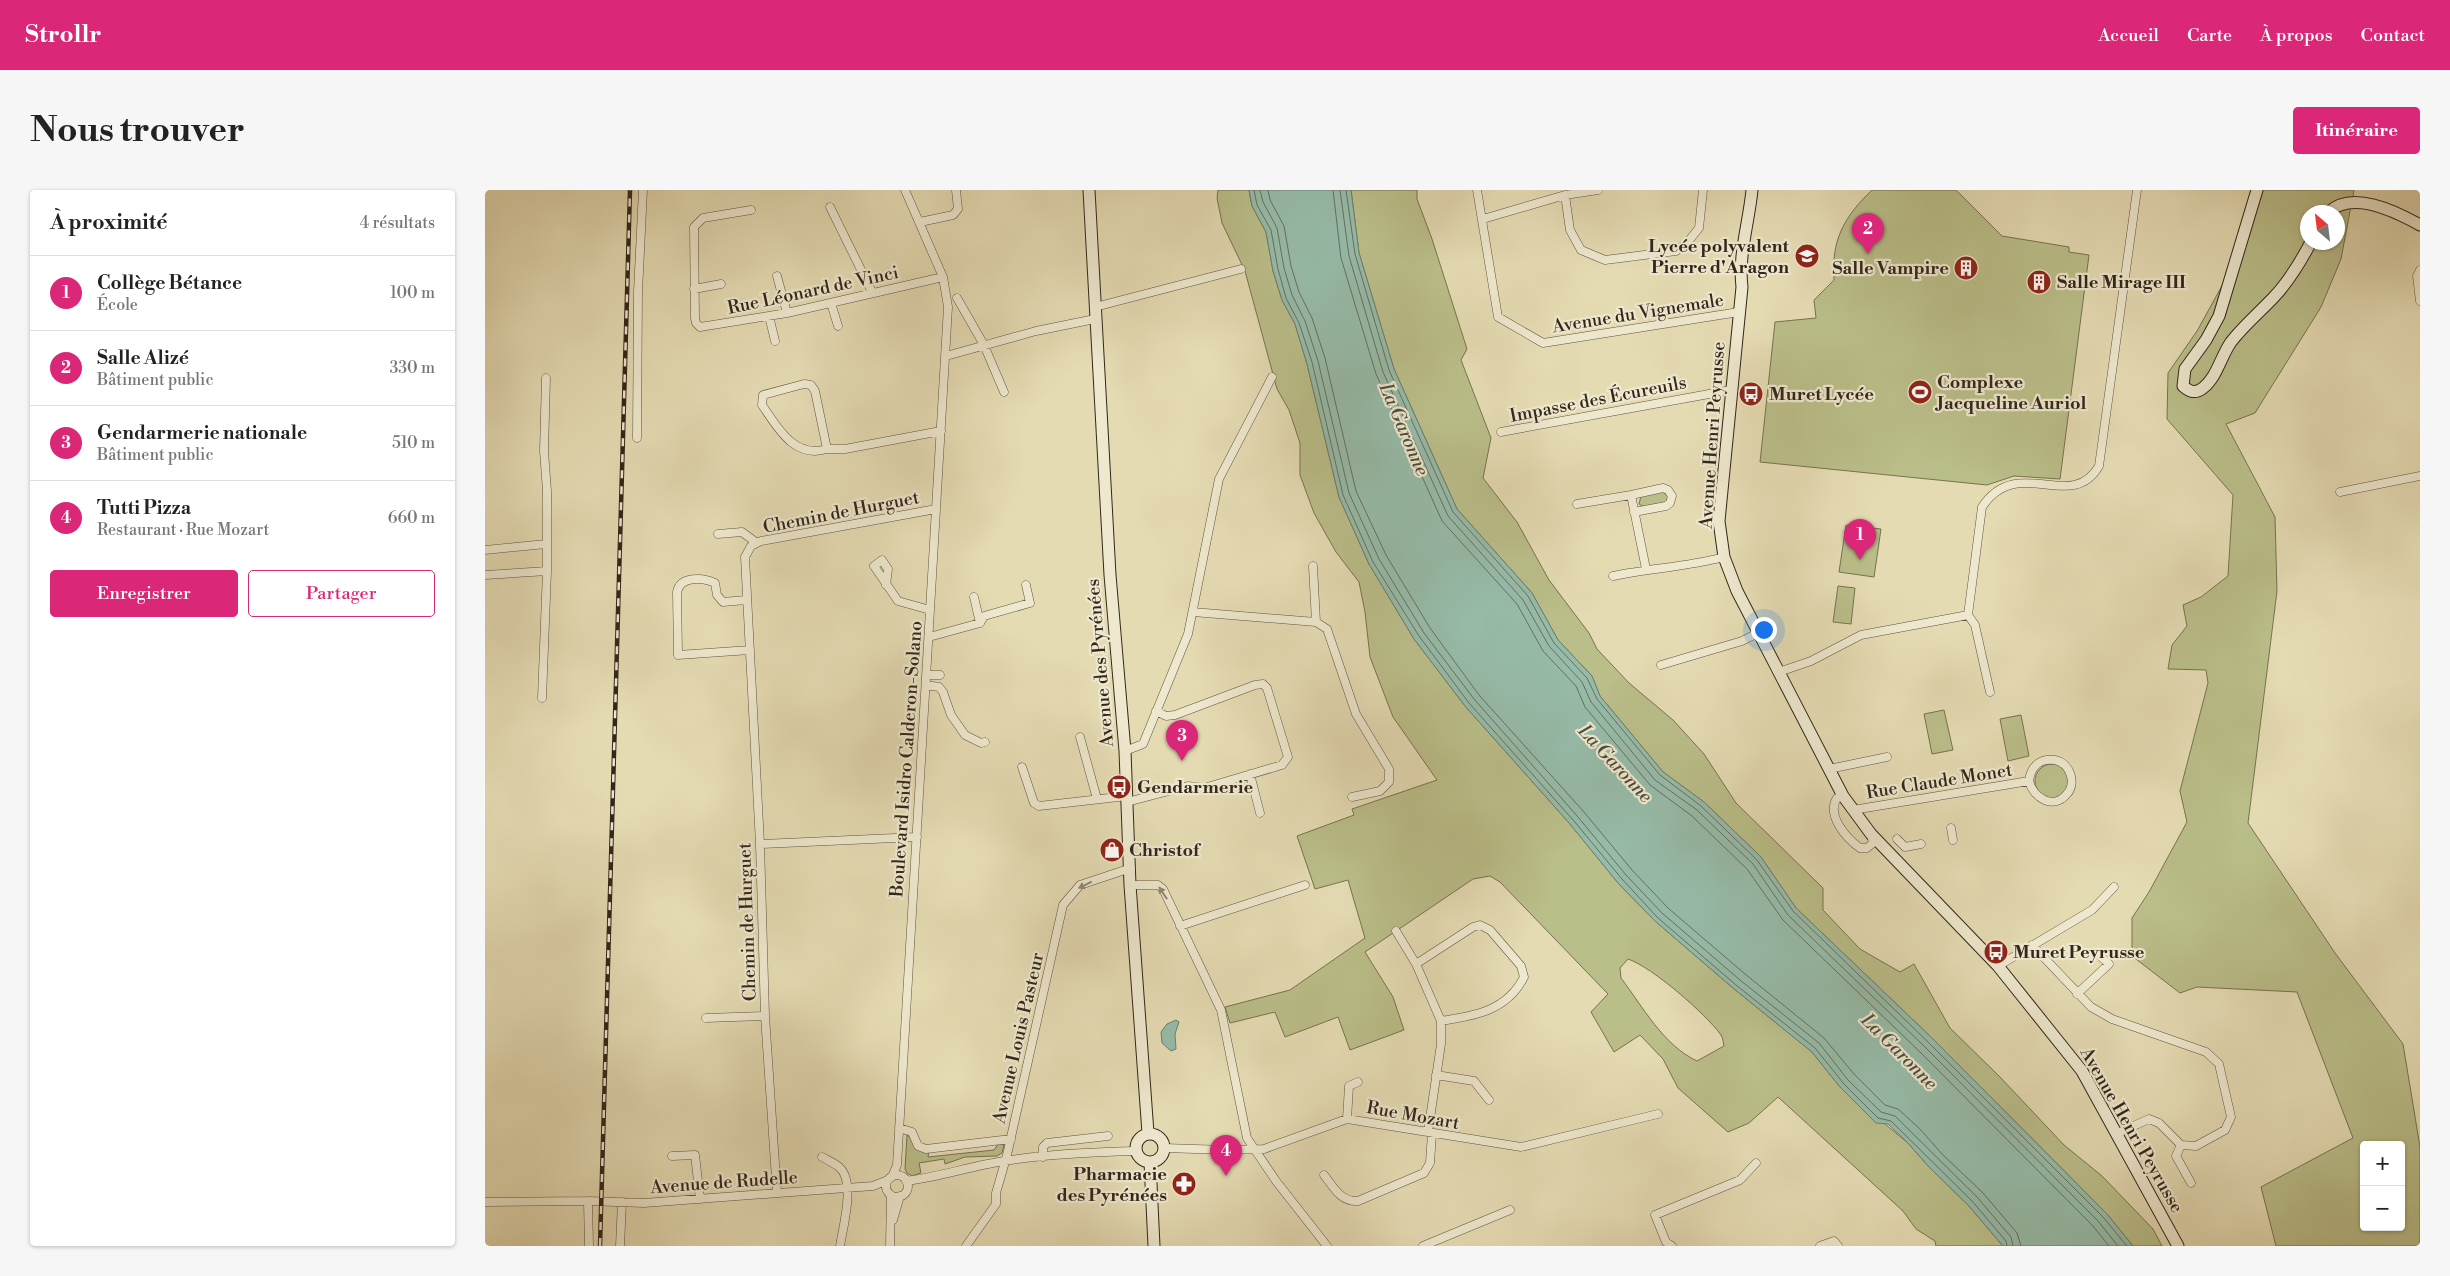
<!DOCTYPE html>
<html lang="fr">
<meta charset="utf-8">
<style>
body{margin:0;font-family:"Libre Bodoni",serif;background:#f6f6f6;color:#222}
.controls{position:absolute;right:15px;bottom:15px;display:grid;overflow:hidden;border-radius:5px;box-shadow:0 1px 4px #0004}
.controls button{width:45px;height:45px;display:grid;place-items:center;padding:0;border:0;border-bottom:1px solid #e0e0e0;background:#fff;color:#222;font:25px sans-serif}
.compass{position:absolute;left:1815px;top:15px;width:45px;height:45px;border-radius:50%;background:#fff;box-shadow:0 1px 4px #0004;rotate:332deg}
.you{position:absolute;left:1278px;top:439px;width:18px;height:18px;margin:-12px;border:4px solid #fff;border-radius:50%;background:#1a73e8;box-shadow:0 0 0 8px #1a73e833}
.badge{display:grid;place-items:center;width:32px;height:32px;border-radius:50%;background:#db2777;color:#fff;font-size:16px;font-weight:700}
.pin{position:absolute;translate:-50% -41px;filter:drop-shadow(0 1px 2px #0008)}
.pin::after{content:'';position:absolute;top:26px;width:18px;height:15px;background:inherit;clip-path:polygon(0 0,100% 0,50% 100%)}
.list{margin:0;padding:0;list-style:none}
h2{display:flex;justify-content:space-between;align-items:center;height:65px;margin:0;padding:0 20px;font-size:21px}
h2 small{font-size:16px;font-weight:400;color:#767676}
.list li{display:grid;grid-template-columns:32px 1fr auto;gap:15px;align-items:center;box-sizing:border-box;height:75px;padding:0 20px;border-top:1px solid #e0e0e0}
.list b{display:block;font-size:19px;white-space:nowrap}
.list p{margin:0;font-size:16px;white-space:nowrap;color:#767676}
.list em{font-size:16px;font-style:normal;color:#767676}
.actions{display:flex;gap:10px;padding:15px 20px}
.actions a{flex:1;padding:11px 0;border:1px solid #db2777;border-radius:5px;text-align:center;font-size:18px;color:#db2777}
.actions .main{background:#db2777;color:#fff}
.map{position:relative;flex:none;width:1935px;height:1056px;overflow:hidden;border-radius:5px}
header{display:flex;align-items:center;gap:30px;box-sizing:border-box;height:70px;padding:0 25px;background:#db2777;color:#fff}
header strong{font-size:24px}
nav{display:flex;gap:28px;margin-inline-start:auto;font-size:18px}
.intro{display:flex;align-items:center;justify-content:space-between;box-sizing:border-box;height:120px;padding:0 30px}
h1{margin:0;font-size:35px}
.button{padding:12px 22px;border-radius:5px;background:#db2777;color:#fff;font-size:18px;font-weight:700}
main{display:flex;gap:30px;padding:0 30px}
aside{flex:1;background:#fff;border-radius:5px;box-shadow:0 1px 4px #0004}
.map>svg:first-child{display:block}
.green{fill:#babe89;stroke:#767252;fill-rule:evenodd}
.water{fill:#96bba8;stroke:#6e7f70}
.lines{fill:none;stroke-linecap:round;stroke-linejoin:round}
.shore{stroke:#647062;stroke-width:1}
.street-casing{stroke:#605341;stroke-width:9}
.secondary-casing{stroke:#33261b;stroke-width:13}
.street{stroke:#eee8ce;stroke-width:8}
.secondary{stroke:#eee8ce;stroke-width:11}
.rail-casing{stroke:#33261b;stroke-width:4.5}
.rail{stroke:#eee8ce;stroke-width:2.5;stroke-dasharray:8;stroke-linecap:butt}
.oneway{fill:#908774}
.labels{text-anchor:middle;stroke-width:4.5;stroke-linejoin:round;paint-order:stroke}
.poi-label{font-size:18px;font-weight:bold;fill:#33261b;stroke:#eee8ce;text-anchor:start}
.street-label{font-size:18px;fill:#33261b;stroke:#eee8ce}
.water-label{font-size:19px;font-style:italic;fill:#4c4b3e;stroke:#eee8ce}
</style>
<header>
<strong>Strollr</strong>
<nav><a>Accueil</a><a>Carte</a><a>À propos</a><a>Contact</a></nav>
</header>
<div class="intro"><h1>Nous trouver</h1><a class="button">Itinéraire</a></div>
<main>
<aside>
<h2>À proximité<small>4 résultats</small></h2>
<ul class="list">
<li><span class="badge">1</span><div><b>Collège Bétance</b><p>École</p></div><em>100 m</em></li>
<li><span class="badge">2</span><div><b>Salle Alizé</b><p>Bâtiment public</p></div><em>330 m</em></li>
<li><span class="badge">3</span><div><b>Gendarmerie nationale</b><p>Bâtiment public</p></div><em>510 m</em></li>
<li><span class="badge">4</span><div><b>Tutti Pizza</b><p>Restaurant · Rue Mozart</p></div><em>660 m</em></li>
</ul>
<div class="actions"><a class="main">Enregistrer</a><a>Partager</a></div>
</aside>
<div class="map">
<svg width="1935" height="1056" viewBox="0 0 1935 1056">
<rect width="100%" height="100%" fill="#e5dbb3"/>
<filter id="stains"><feTurbulence type="fractalNoise" baseFrequency=".004" numOctaves="4"/><feColorMatrix values="0 0 0 0 .2 0 0 0 0 .09 0 0 0 0 .02 0 0 0 .5 -.17"/></filter>
<radialGradient id="worn" r=".72"><stop offset=".6" stop-color="#630" stop-opacity="0"/><stop offset="1" stop-color="#630" stop-opacity=".3"/></radialGradient>
<path class="green" d="M733 0H764L767 16 781 42 788 81 797 110 810 134 822 174 854 307 884 374 929 449 980 516 1085 634 1133 693 1170 731 1248 798 1327 862 1355 897 1423 953 1444 977 1483 1015 1518 1056H1451L1450 1051 1431 1039 1418 1021 1293 907 1264 933 1243 942 1193 898 1178 869 1155 845 1129 862 1106 822 1123 804 1015 692 1005 686 988 689 880 762 908 807 919 840 865 860 853 827 800 847 790 822 745 833 740 817 805 800 880 748 863 690 830 699 812 646 869 625 867 619 952 590 908 527 885 467 880 422 874 392 851 362 829 323 815 285V253L804 220 792 199 760 81 737 33 732 8ZM1143 769C1167 777 1221 824 1236 845 1238 848 1238 852 1239 856L1212 871C1178 855 1158 817 1136 788L1135 778Z
M866 0H932V9L947 49 982 159 976 170 1006 248 998 288 1032 332 1064 390 1104 443 1112 459 1144 493 1188 530 1219 564 1251 613 1338 698V720L1375 759 1415 782 1429 774 1465 838 1515 887 1579 955 1617 986 1668 1039 1677 1056H1648L1622 1024 1448 849 1311 718 1276 667 1219 612 1178 582 1115 506 1107 486 1073 450 1047 403 972 319 909 179 874 63Z
M1387 0H1471L1517 46 1584 57V62L1604 65 1575 289 1529 286 1502 295 1275 272 1290 132 1331 128 1329 110 1349 90C1346 50 1359 27 1387 0Z
M1766 0H1869L1856 69 1836 117 1770 223 1741 234 1790 327 1792 401 1763 633 1850 763 1918 854 1935 957V1056H1791L1776 997 1868 948 1812 802 1712 797 1695 803 1647 766V728L1664 702 1702 632 1695 601 1723 493 1721 480 1683 479 1687 455 1702 436 1698 415 1716 407 1743 386 1748 305 1682 229 1683 183 1712 141 1738 94ZM1822 22H1852V52H1822ZM1879 955H1916V1037H1879Z
M1178 301 1183 307 1181 312 1159 317 1154 314 1156 306Z
M1361 335 1396 339 1389 387 1354 382Z
M1353 396 1370 398 1366 434 1348 432Z
M1459 520 1468 560 1447 564 1439 524Z
M1536 525 1544 566 1523 571 1515 529Z
M1550 591a17 17 0 1 1 34 0a17 17 0 1 1-34 0Z
M422 945 444 961 443 967 509 960 514 953 519 955 517 963 512 966 480 967 460 974 459 969 434 973 436 983 427 986 422 983 420 979Z"/>
<path class="water" d="M764 0H866L874 63 909 179 972 319 1047 403 1073 450 1107 486 1115 506 1178 582 1219 612 1276 667 1311 718 1448 849 1622 1024 1648 1056H1518L1483 1015 1444 977 1423 953 1403 934 1391 933 1355 897 1327 862 1248 798 1170 731 1133 693 1085 634 980 516 929 449 884 374 854 307 822 174 810 134 797 110 788 81 781 42 767 16Z
M691 830 694 832 690 844 691 859 686 861 677 853 676 842 682 834Z"/>
<g class="lines">
<path class="shore" d="M769 0 772 15 786 40 793 79 801 108 814 133 827 172 858 305 888 372 934 446 984 513 1089 631 1137 689 1173 728 1251 795 1330 858 1359 894 1393 928 1406 931 1487 1011 1521 1051 1522 1056
M775 0 778 12 792 38 799 78 807 105 820 131 833 171 864 303 894 369 939 443 989 509 1093 627 1141 685 1177 723 1255 790 1334 853 1363 890 1396 922 1410 926 1492 1007 1526 1047 1528 1056
M783 0 785 10 799 36 806 76 814 102 827 128 840 168 871 301 901 365 945 438 994 505 1099 622 1147 680 1183 718 1260 784 1339 848 1369 884 1400 915 1413 919 1435 939 1457 964 1498 1003 1532 1043 1536 1056
M848 0 856 68 891 184 957 331 1032 414 1058 461 1091 496 1100 517 1165 595 1207 626 1262 679 1298 730 1435 862 1608 1036 1624 1056
M855 0 864 66 898 182 963 326 1038 410 1064 456 1097 492 1106 512 1170 590 1212 620 1268 674 1303 725 1440 857 1613 1031 1633 1056
M861 0 870 64 904 180 968 322 1043 406 1069 453 1102 488 1112 509 1175 585 1216 616 1272 670 1308 721 1444 853 1618 1027 1642 1056"/>
<defs>
<path id="street" d="M992 0 1013 127 1058 153 1254 122
M1080 5 1085 40 1096 60 1120 70 1191 61 1202 53 1214 38 1218 0
M345 17 387 102
M266 20 218 28 209 37 210 128 211 133 215 137 302 123 458 87
M998 29 1080 5 1113 0
M435 32 468 25 473 19 471 0
M1935 80 1932 86 1935 111
M292 86 302 123
M209 99 236 94
M472 108 499 155 519 202
M346 113 353 136
M610 117 756 79
M284 126 290 151
M461 166 551 141 610 129
M1016 242 1246 200
M152 248 153 102 158 0
M342 259C309 269 293 238 277 215L278 205 319 194 326 195 330 201 342 259H360L456 241
M1855 302 1935 286
M1146 305 1178 298 1183 300 1187 306 1185 313 1181 316 1149 322
M1092 314 1146 305 1161 379
M233 344 257 342 272 353
M0 360 61 354
M828 376 831 432
M0 385 62 381
M1128 386C1165 378 1202 377 1239 367
M401 395 403 379 397 370 389 376 413 411 445 420
M489 407 495 433
M261 410 238 412 232 405 230 393C218 387 195 386 192 402L193 465 265 460
M708 422 831 432 842 439 871 524 904 579V592L895 601 867 607
M1483 425 1497 317C1533 263 1586 324 1614 276L1652 0
M1483 425 1490 435 1505 502
M444 447 495 433 499 426 545 413 541 395
M1176 475 1257 451 1273 443
M1294 482 1326 471 1376 445 1483 425
M442 485H455
M441 495 454 497 458 502 466 525 480 545 496 553 500 552
M57 508 62 381V301L59 261 61 188
M595 547 612 609
M640 561 658 554 703 444 734 289 787 187
M537 577 549 613 554 616 642 606
M1344 579 1402 567
M765 584 775 623
M1358 606 1352 608C1341 625 1361 648 1375 658H1382L1388 653 1386 644
M642 612 703 596 719 598 797 575 803 567 782 498 778 494 770 495 690 525 681 526 671 521
M1368 620 1544 591C1548 607 1568 621 1582 604 1592 593 1585 573 1570 570 1555 568 1546 576 1544 591
M1466 638 1468 650
M1412 649 1420 657 1436 654
M275 654 432 647
M645 695H673L678 699 736 820 762 948 791 991 842 1056
M695 736 820 695
M911 741 931 774 956 831V854L943 942
M1547 755 1606 817 1627 829 1721 862 1734 874 1746 927 1740 940 1711 956 1696 955 1674 933 1664 929 1633 943
M931 774 988 737 995 735 1005 740 1036 776 1039 787C1022 821 989 826 956 831
M1513 776 1607 720 1629 697
M1592 804 1624 774 1612 763
M221 828 280 826
M951 885 989 891 1004 910
M862 929 864 896 873 892
M414 938 427 942 433 956 441 959 526 949
M1696 955 1691 966 1706 993
M679 958 741 960 779 959 862 929 1036 957 1173 924
M187 966 210 965 215 1009
M337 967C342 970 349 973 354 977 371 991 358 1037 355 1056
M558 967V957L562 953 623 946
M839 985C849 998 856 1012 873 1011L939 983 945 973 947 943
M401 996a11 11 0 1 1 22 0a11 11 0 1 1-22 0Z
M407 987 412 975 463 117 458 87 420 0
M421 991C454 987 486 976 519 971 562 964 607 962 650 961
M292 1003 280 826 275 654 260 367 266 356 276 351 451 319
M0 1012 103 1011
M408 1030 415 1006
M104 1056 103 1011 159 1013 388 996 403 990
M135 1056 137 1012
M405 1056 406 1005
M481 1056 511 1014V1003L522 965 578 715 595 695 646 678
M938 1056 1025 1020
M1187 1056 1181 1052 1170 1025 1255 990 1271 973
M1335 1056 1349 1051 1353 1056"/>
<path id="secondary" d="M604 0 625 385 640 561 645 695 663 943
M1267 0C1264 32 1253 65 1257 97L1234 331 1239 367 1252 401 1358 606 1386 644 1513 776 1597 881 1693 1056
M1772 0 1734 126 1721 150 1700 179 1698 196C1705 202 1710 204 1718 198 1732 187 1736 166 1746 152 1759 135 1775 122 1789 107 1804 91 1816 71 1826 52
M1844 22C1867 0 1910 21 1935 35
M651 958a14 14 0 1 1 28 0a14 14 0 1 1-28 0Z
M665 972 669 1056"/>
</defs>
<use href="#street" class="street-casing"/>
<use href="#secondary" class="secondary-casing"/>
<use href="#street" class="street"/>
<use href="#secondary" class="secondary"/>
<defs>
<path id="rail" d="M115 1056 145 0"/>
</defs>
<use href="#rail" class="rail-casing"/>
<use href="#rail" class="rail"/>
</g>
<defs><path id="oneway-solid" d="M-6-.8H1V-3.2L6.5 0L1 3.2V.8H-6Z" transform="scale(1.25)"/></defs>
<g class="oneway">
<use href="#oneway-solid" transform="translate(600 695) rotate(154)"/>
<use href="#oneway-solid" transform="translate(678 703) rotate(-123)"/>
</g>
<defs>
<symbol id="school-disc" viewBox="-11 -11 22 22"><circle r="9.5" fill="#8f2418" stroke="#eee8ce"/><path d="M0-5L7-2L0 1L-7-2ZM-4 1L0 2.5L4 1V4Q0 6-4 4Z" fill="#fff"/></symbol>
<symbol id="building-disc" viewBox="-11 -11 22 22"><circle r="9.5" fill="#8f2418" stroke="#eee8ce"/><path d="M-4-6H4V6H1V3H-1V6H-4ZM-2.5-4.3h1.7v1.8h-1.7ZM.8-4.3h1.7v1.8H.8ZM-2.5-1h1.7V.8h-1.7ZM.8-1h1.7V.8H.8Z" fill="#fff"/></symbol>
<symbol id="stadium-disc" viewBox="-11 -11 22 22"><circle r="9.5" fill="#8f2418" stroke="#eee8ce"/><path d="M0-5a6.5 5 0 1 0 0 10a6.5 5 0 1 0 0-10ZM-3.5-1.8h7v3.6h-7Z" fill="#fff"/></symbol>
<symbol id="bus-disc" viewBox="-11 -11 22 22"><circle r="9.5" fill="#8f2418" stroke="#eee8ce"/><path d="M-5-6H5V4H4V6H2V4H-2V6H-4V4H-5ZM-3.5-4V0h7V-4ZM-3.5 1.2v1.5H-2V1.2ZM2 1.2v1.5H3.5V1.2Z" fill="#fff"/></symbol>
<symbol id="shop-disc" viewBox="-11 -11 22 22"><circle r="9.5" fill="#8f2418" stroke="#eee8ce"/><path d="M-5-2.5h2.3a2.7 3.5 0 0 1 5.4 0H5L5.5 6h-11ZM-1.5-2.5h3a1.5 2.3 0 0 0-3 0Z" fill="#fff"/></symbol>
<symbol id="pharmacy-disc" viewBox="-11 -11 22 22"><circle r="9.5" fill="#8f2418" stroke="#eee8ce"/><path d="M-2-6h4v4h4v4h-4v4h-4v-4h-4v-4h4Z" fill="#fff"/></symbol>
</defs>
<g fill-rule="evenodd">
<use href="#school-disc" x="1308" y="52" width="28" height="28"/>
<use href="#building-disc" x="1467" y="64" width="28" height="28"/>
<use href="#building-disc" x="1540" y="78" width="28" height="28"/>
<use href="#stadium-disc" x="1421" y="188" width="28" height="28"/>
<use href="#bus-disc" x="1252" y="190" width="28" height="28"/>
<use href="#bus-disc" x="620" y="583" width="28" height="28"/>
<use href="#shop-disc" x="613" y="646" width="28" height="28"/>
<use href="#bus-disc" x="1497" y="748" width="28" height="28"/>
<use href="#pharmacy-disc" x="685" y="980" width="28" height="28"/>
</g>
<g class="labels">
<g class="poi-label">
<text x="1304" y="62" text-anchor="end">Lycée polyvalent<tspan x="1304" dy="21">Pierre d'Aragon</tspan></text>
<text x="1464" y="84" text-anchor="end">Salle Vampire</text>
<text x="1572" y="98">Salle Mirage III</text>
<text x="1452" y="198">Complexe<tspan x="1452" dy="21">Jacqueline Auriol</tspan></text>
<text x="1284" y="210">Muret Lycée</text>
<text x="652" y="603">Gendarmerie</text>
<text x="644" y="666">Christof</text>
<text x="1528" y="768">Muret Peyrusse</text>
<text x="682" y="990" text-anchor="end">Pharmacie<tspan x="682" dy="21">des Pyrénées</tspan></text>
</g>
<g class="street-label">
<text transform="translate(328 100) rotate(-12)" y="6">Rue Léonard de Vinci</text>
<text transform="translate(1153 123) rotate(-9)" y="6">Avenue du Vignemale</text>
<text transform="translate(1113 209) rotate(-11)" y="6">Impasse des Écureuils</text>
<text transform="translate(1227 245) rotate(-86)" y="6">Avenue Henri Peyrusse</text>
<text transform="translate(356 322) rotate(-11)" y="6">Chemin de Hurguet</text>
<text transform="translate(615 473) rotate(-95)" y="6">Avenue des Pyrénées</text>
<text transform="translate(421 569) rotate(-86)" y="6">Boulevard Isidro Calderon-Solano</text>
<text transform="translate(1454 591) rotate(-9)" y="6">Rue Claude Monet</text>
<text transform="translate(262 732) rotate(-92)" y="6">Chemin de Hurguet</text>
<text transform="translate(533 848) rotate(-77)" y="6">Avenue Louis Pasteur</text>
<text transform="translate(928 925) rotate(10)" y="6">Rue Mozart</text>
<text transform="translate(1647 940) rotate(60)" y="6">Avenue Henri Peyrusse</text>
<text transform="translate(239 992) rotate(-4)" y="6">Avenue de Rudelle</text>
</g>
<g class="water-label">
<text transform="translate(920 239) rotate(67)" y="7">La Garonne</text>
<text transform="translate(1131 573) rotate(47)" y="7">La Garonne</text>
<text transform="translate(1415 861) rotate(45)" y="7">La Garonne</text>
</g>
</g>
<rect width="100%" height="100%" filter="url(#stains)"/>
<rect width="100%" height="100%" fill="url(#worn)"/>
</svg>
<div class="controls">
<button>+</button>
<button>−</button>
</div>
<svg class="compass" viewBox="-18 -18 36 36"><path d="M0-13l5 13h-10z" fill="#e53935"/><path d="M0 13l5-13h-10z" fill="#767676"/></svg>
<div class="you"></div>
<div class="pin badge" style="left:1375px;top:370px">1</div>
<div class="pin badge" style="left:1383px;top:64px">2</div>
<div class="pin badge" style="left:697px;top:571px">3</div>
<div class="pin badge" style="left:741px;top:986px">4</div>
</div>
</main>
